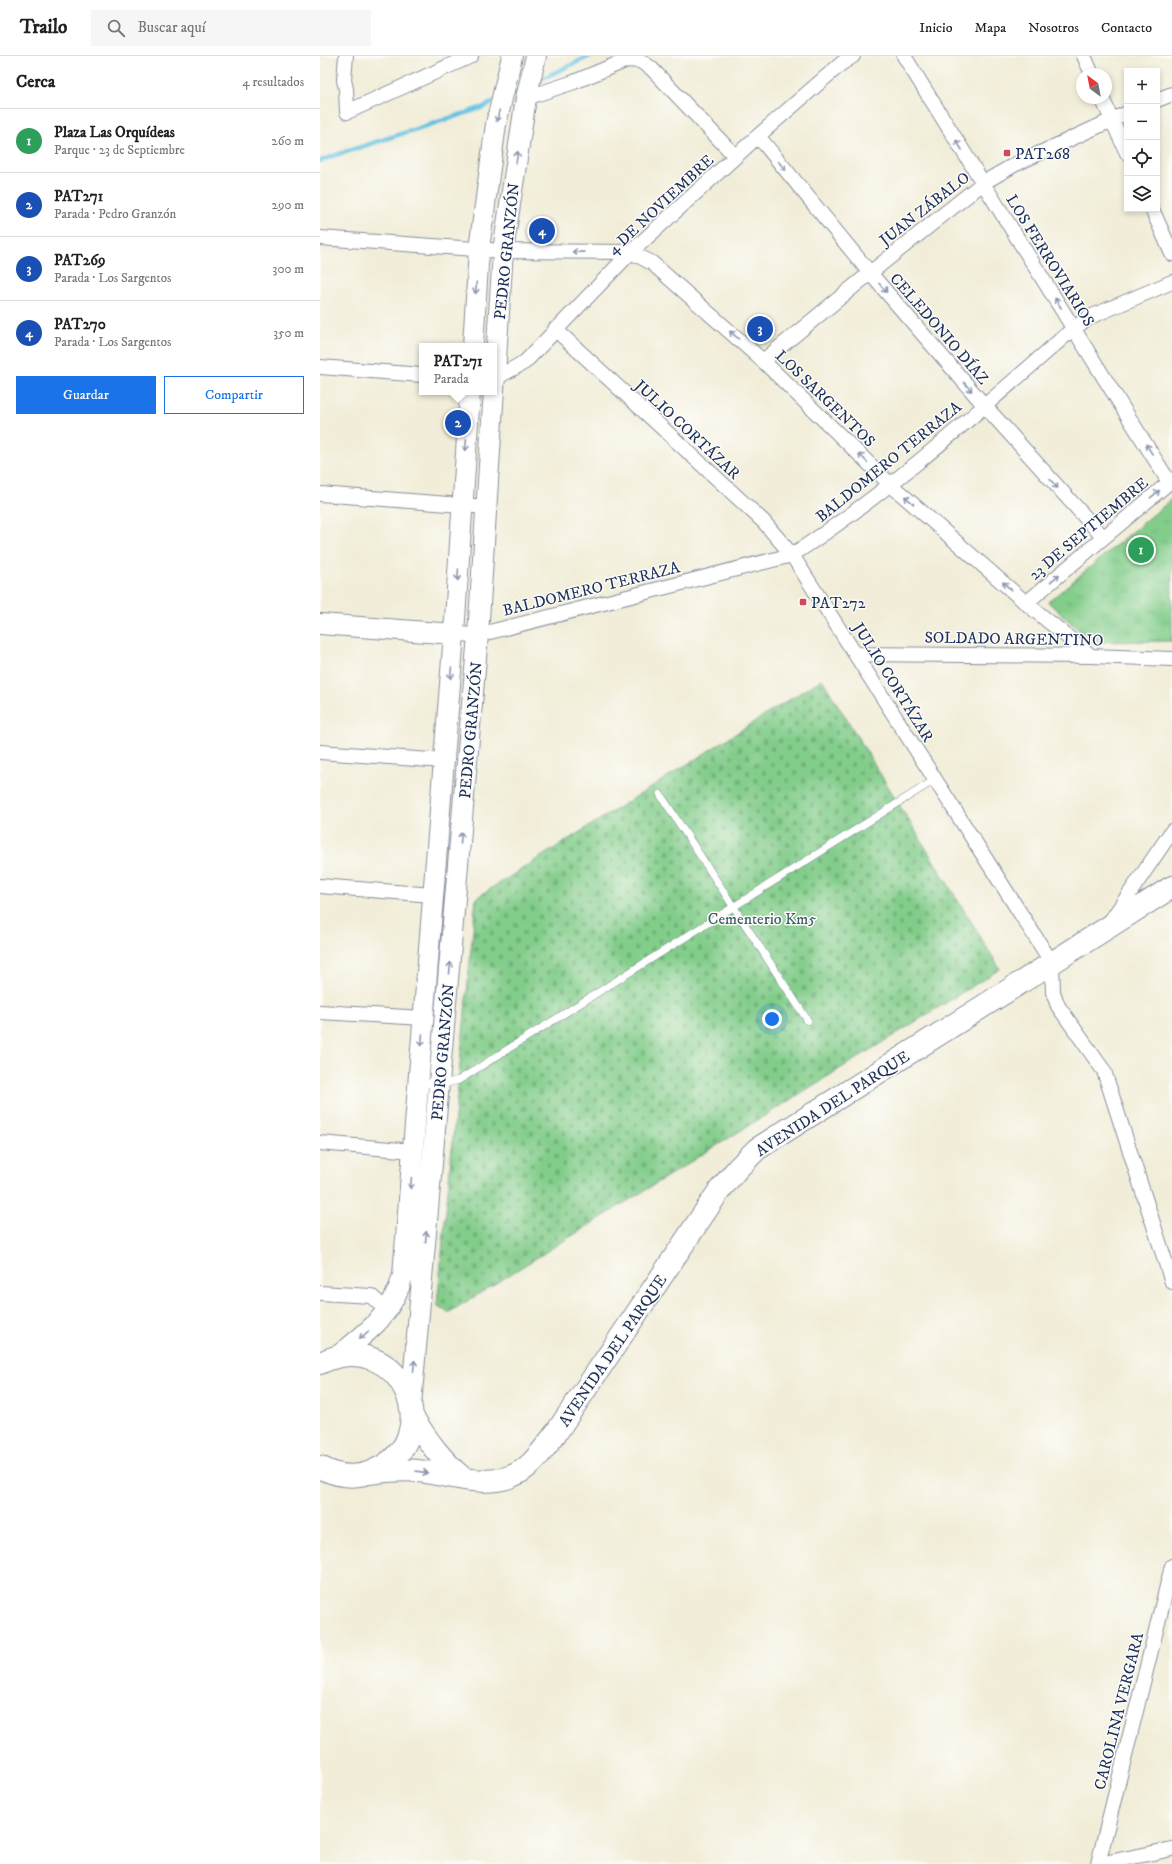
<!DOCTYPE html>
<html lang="es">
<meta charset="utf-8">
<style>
body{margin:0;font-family:"IM FELL DW Pica",serif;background:#f6f6f6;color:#202124}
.controls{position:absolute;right:12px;top:12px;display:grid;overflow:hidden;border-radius:0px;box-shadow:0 2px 6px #0003}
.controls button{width:36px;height:36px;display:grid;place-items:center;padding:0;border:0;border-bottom:1px solid #e0e0e0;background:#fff;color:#202124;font:20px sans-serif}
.compass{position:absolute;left:756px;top:12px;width:36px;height:36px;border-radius:50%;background:#fff;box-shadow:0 2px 6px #0003;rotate:328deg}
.you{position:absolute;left:452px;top:963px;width:14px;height:14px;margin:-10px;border:3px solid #fff;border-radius:50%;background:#1a73e8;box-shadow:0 0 0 6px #1a73e833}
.badge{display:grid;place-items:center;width:26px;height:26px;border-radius:50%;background:#1a73e8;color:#fff;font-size:13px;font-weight:700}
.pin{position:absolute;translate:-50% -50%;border:2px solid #fff;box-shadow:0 1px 4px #0006}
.popup{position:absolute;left:99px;top:287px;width:78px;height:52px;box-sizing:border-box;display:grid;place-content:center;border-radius:0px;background:#fff;filter:drop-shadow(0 1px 3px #0005);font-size:13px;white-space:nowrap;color:#757577}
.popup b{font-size:15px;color:#202124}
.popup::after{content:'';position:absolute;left:50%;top:100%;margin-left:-8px;border:8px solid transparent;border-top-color:#fff}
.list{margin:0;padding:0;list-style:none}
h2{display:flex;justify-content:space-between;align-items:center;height:52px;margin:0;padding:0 16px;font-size:17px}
h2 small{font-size:13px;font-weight:400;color:#757577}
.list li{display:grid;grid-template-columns:26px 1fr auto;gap:12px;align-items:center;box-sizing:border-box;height:64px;padding:0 16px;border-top:1px solid #e0e0e0}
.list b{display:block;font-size:15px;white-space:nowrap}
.list p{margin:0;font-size:13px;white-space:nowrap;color:#757577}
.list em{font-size:13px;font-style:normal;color:#757577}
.actions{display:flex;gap:8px;padding:12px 16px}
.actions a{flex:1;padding:9px 0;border:1px solid #1a73e8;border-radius:0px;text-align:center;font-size:14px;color:#1a73e8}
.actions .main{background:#1a73e8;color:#fff}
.icon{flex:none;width:22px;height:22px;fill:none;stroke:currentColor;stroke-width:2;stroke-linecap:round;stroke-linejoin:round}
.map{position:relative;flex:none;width:852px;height:1808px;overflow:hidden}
header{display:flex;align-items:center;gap:24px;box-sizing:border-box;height:56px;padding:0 20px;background:#fff;border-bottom:1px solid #e0e0e0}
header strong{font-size:19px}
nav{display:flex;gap:22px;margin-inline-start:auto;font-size:14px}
.search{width:280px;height:36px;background:#f6f6f6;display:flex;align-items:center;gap:10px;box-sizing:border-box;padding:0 14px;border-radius:0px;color:#757577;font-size:15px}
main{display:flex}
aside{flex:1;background:#fff}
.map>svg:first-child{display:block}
.cemetery{fill:url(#cemetery-stones);stroke:#4f7e74}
.park{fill:url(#park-tufts);stroke:#4f7e74}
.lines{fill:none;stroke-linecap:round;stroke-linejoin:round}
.stream{stroke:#63c2e1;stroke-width:4.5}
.lane-casing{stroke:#868e9b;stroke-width:8}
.street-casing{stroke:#868e9b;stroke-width:16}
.secondary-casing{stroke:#868e9b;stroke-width:22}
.primary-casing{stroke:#868e9b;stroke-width:24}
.lane{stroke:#fff;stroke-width:7}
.street{stroke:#fff;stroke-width:14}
.secondary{stroke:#fff;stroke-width:20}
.primary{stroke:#fff;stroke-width:22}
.oneway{stroke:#8d97ae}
.poi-dot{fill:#d1495b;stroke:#fdfcf7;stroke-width:1.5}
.labels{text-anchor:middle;stroke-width:3;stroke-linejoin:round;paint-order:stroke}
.poi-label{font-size:16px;fill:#1b2f5e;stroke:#fdfcf7;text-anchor:start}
.street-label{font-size:16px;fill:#1b2f5e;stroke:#fdfcf7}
.park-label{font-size:16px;fill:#3a5e6c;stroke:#fdfcf7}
</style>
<header>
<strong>Trailo</strong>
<div class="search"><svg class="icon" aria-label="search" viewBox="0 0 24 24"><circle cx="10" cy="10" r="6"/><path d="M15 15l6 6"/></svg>Buscar aquí</div>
<nav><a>Inicio</a><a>Mapa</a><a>Nosotros</a><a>Contacto</a></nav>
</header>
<main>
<aside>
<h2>Cerca<small>4 resultados</small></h2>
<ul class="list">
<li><span class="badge" style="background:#2e9e5b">1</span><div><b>Plaza Las Orquídeas</b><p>Parque · 23 de Septiembre</p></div><em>260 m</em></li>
<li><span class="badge" style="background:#1a4fb4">2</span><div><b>PAT271</b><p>Parada · Pedro Granzón</p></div><em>290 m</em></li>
<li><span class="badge" style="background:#1a4fb4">3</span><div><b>PAT269</b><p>Parada · Los Sargentos</p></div><em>300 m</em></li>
<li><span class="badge" style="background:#1a4fb4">4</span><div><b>PAT270</b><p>Parada · Los Sargentos</p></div><em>350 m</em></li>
</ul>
<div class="actions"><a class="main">Guardar</a><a>Compartir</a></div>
</aside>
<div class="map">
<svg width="852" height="1808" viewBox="0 0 852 1808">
<defs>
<pattern id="cemetery-stones" width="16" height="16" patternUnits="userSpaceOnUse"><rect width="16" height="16" fill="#83cd8b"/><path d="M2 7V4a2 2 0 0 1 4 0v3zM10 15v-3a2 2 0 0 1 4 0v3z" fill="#71b07a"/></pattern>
<pattern id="park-tufts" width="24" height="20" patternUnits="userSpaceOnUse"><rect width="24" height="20" fill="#83cd8b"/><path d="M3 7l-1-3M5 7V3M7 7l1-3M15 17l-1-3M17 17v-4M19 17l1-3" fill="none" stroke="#71b07a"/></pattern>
</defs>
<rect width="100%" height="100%" fill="#fdfcf7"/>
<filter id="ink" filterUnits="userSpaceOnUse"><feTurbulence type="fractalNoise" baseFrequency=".025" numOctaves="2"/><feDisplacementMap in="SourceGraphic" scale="8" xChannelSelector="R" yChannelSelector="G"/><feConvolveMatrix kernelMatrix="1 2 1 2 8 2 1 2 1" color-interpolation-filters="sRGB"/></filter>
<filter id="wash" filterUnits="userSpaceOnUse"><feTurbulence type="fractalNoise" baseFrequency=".012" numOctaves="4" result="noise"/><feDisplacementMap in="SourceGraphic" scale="16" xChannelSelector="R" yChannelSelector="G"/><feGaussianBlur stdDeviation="0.9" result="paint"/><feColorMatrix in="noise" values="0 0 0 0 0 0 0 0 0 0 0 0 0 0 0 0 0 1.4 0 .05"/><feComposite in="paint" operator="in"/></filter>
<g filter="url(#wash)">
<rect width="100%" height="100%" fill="#f1edd8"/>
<path class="cemetery" d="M502 623 680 913 128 1257 117 1249 156 842Z"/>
<path class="park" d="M852 443V585L772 586 728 546Z"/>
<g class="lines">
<path class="stream" d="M215 26 270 0
M188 39 203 32
M0 105 16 99 161 52 176 45"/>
</g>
</g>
<g filter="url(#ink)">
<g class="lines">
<defs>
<path id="lane" d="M340 738 488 965
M99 1026 120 1029 139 1024 616 723"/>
<path id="street" d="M26 0 24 24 26 33 27 56 151 0
M584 0 849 426
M764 0 772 18
M206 42 254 26 307 4 320 5 331 12 415 100
M782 42 807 97
M837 44 852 38
M438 80 550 217 664 349 783 481
M832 153 852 198
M0 182 183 195 311 196 332 207 443 305 571 429 706 547 771 600
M235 273 443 465 472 499 732 907 733 936 738 950 784 1015 852 1226
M443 305 550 217 663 127 694 109 807 57
M0 311 102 319
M174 323 205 306 311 196 438 80 522 7 533 0
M0 438 167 451
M706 547 852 424
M134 578 158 579 472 499C574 433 663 351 754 272L770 261 852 226
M536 598 771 600 852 603
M0 696 124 705
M0 830 113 839
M790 866 852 775
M0 956 104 962
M0 1087 93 1095
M0 1237 51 1240 68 1255
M778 1808 852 1510
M779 1808 852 1793"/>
<path id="secondary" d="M153 290 159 193 176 68 192 0
M0 568 134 578
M18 1300C48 1276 73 1258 83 1219L134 578 150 336
M91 1349 158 579 183 195 206 42 216 0"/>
<path id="primary" d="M0 1307C79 1268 131 1383 53 1415 35 1423 16 1420 0 1411
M92 1360C107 1384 122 1405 144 1423
M49 1417C66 1415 82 1413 98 1415 128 1418 163 1432 192 1420 211 1413 224 1392 236 1377L399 1135 418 1112 437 1093 852 831"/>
</defs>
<use href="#lane" class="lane-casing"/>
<use href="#street" class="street-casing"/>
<use href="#secondary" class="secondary-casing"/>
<use href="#primary" class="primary-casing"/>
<use href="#lane" class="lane"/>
<use href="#street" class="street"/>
<use href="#secondary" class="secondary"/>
<use href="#primary" class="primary"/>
</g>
<defs><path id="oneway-shaft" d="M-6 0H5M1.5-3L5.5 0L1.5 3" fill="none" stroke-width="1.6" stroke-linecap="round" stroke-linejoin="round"/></defs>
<g class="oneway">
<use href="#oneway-shaft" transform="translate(178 60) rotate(102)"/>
<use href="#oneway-shaft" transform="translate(639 89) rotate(-122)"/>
<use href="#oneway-shaft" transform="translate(197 101) rotate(-82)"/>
<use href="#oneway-shaft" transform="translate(462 110) rotate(51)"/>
<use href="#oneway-shaft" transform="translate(258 196) rotate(-179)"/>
<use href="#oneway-shaft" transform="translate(156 232) rotate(94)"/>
<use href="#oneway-shaft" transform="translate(563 232) rotate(49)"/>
<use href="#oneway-shaft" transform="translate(738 247) rotate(-122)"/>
<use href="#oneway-shaft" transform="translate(414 279) rotate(-139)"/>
<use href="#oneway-shaft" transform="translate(648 331) rotate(49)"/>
<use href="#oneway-shaft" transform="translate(146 389) rotate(94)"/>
<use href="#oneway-shaft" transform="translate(829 393) rotate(-122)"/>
<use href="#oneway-shaft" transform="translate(543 402) rotate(-136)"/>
<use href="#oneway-shaft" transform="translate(734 428) rotate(48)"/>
<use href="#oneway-shaft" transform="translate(835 438) rotate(-40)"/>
<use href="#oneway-shaft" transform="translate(589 444) rotate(-139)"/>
<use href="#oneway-shaft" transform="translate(138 519) rotate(94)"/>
<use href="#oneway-shaft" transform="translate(735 522) rotate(-40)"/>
<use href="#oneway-shaft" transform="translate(687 530) rotate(-139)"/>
<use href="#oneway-shaft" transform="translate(131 617) rotate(94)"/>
<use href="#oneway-shaft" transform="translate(141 782) rotate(-85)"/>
<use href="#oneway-shaft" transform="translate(130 912) rotate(-85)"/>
<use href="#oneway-shaft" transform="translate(102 984) rotate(94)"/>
<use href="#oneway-shaft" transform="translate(91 1127) rotate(95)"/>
<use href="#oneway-shaft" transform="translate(106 1181) rotate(-85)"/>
<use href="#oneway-shaft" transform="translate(44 1279) rotate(140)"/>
<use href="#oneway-shaft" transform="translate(94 1310) rotate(-85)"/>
<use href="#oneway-shaft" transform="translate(102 1416) rotate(8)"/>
</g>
</g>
<g class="poi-dot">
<rect x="683" y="93" width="8" height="8" rx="2"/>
<rect x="479" y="542" width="8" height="8" rx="2"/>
</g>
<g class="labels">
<g class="poi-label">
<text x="695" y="103">PAT268</text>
<text x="491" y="552">PAT272</text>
</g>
<g class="street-label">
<text transform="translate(340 148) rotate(-43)" y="6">4 DE NOVIEMBRE</text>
<text transform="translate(604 152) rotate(-38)" y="6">JUAN ZÁBALO</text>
<text transform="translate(186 195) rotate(-84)" y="6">PEDRO GRANZÓN</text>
<text transform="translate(731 204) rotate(58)" y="6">LOS FERROVIARIOS</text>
<text transform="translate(620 272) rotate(49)" y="6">CELEDONIO DÍAZ</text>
<text transform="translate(506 342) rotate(44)" y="6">LOS SARGENTOS</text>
<text transform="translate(368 373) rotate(43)" y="6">JULIO CORTÁZAR</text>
<text transform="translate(568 405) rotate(-39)" y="6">BALDOMERO TERRAZA</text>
<text transform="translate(768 472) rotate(-40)" y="6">23 DE SEPTIEMBRE</text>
<text transform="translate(271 532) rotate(-14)" y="6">BALDOMERO TERRAZA</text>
<text transform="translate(694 582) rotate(1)" y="6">SOLDADO ARGENTINO</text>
<text transform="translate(574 626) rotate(58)" y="6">JULIO CORTÁZAR</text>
<text transform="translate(150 674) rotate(-85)" y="6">PEDRO GRANZÓN</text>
<text transform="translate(122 996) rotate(-85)" y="6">PEDRO GRANZÓN</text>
<text transform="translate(512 1047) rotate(-33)" y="6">AVENIDA DEL PARQUE</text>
<text transform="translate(292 1294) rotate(-56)" y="6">AVENIDA DEL PARQUE</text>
<text transform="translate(798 1655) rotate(-76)" y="6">CAROLINA VERGARA</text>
</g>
<g class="park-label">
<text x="442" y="868">Cementerio Km5</text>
</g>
</g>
</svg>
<div class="controls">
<button>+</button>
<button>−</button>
<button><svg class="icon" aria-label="locate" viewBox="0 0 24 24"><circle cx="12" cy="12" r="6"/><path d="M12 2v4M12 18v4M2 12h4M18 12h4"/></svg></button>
<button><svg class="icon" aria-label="layers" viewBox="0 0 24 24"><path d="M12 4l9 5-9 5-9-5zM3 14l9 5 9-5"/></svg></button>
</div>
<svg class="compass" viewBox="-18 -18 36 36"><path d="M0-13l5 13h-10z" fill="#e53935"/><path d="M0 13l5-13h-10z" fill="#757577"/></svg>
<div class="you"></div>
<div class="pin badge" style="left:821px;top:494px;background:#2e9e5b">1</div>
<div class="pin badge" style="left:138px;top:367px;background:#1a4fb4">2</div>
<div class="popup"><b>PAT271</b>Parada</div>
<div class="pin badge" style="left:440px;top:273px;background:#1a4fb4">3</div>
<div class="pin badge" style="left:222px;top:175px;background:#1a4fb4">4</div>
</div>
</main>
